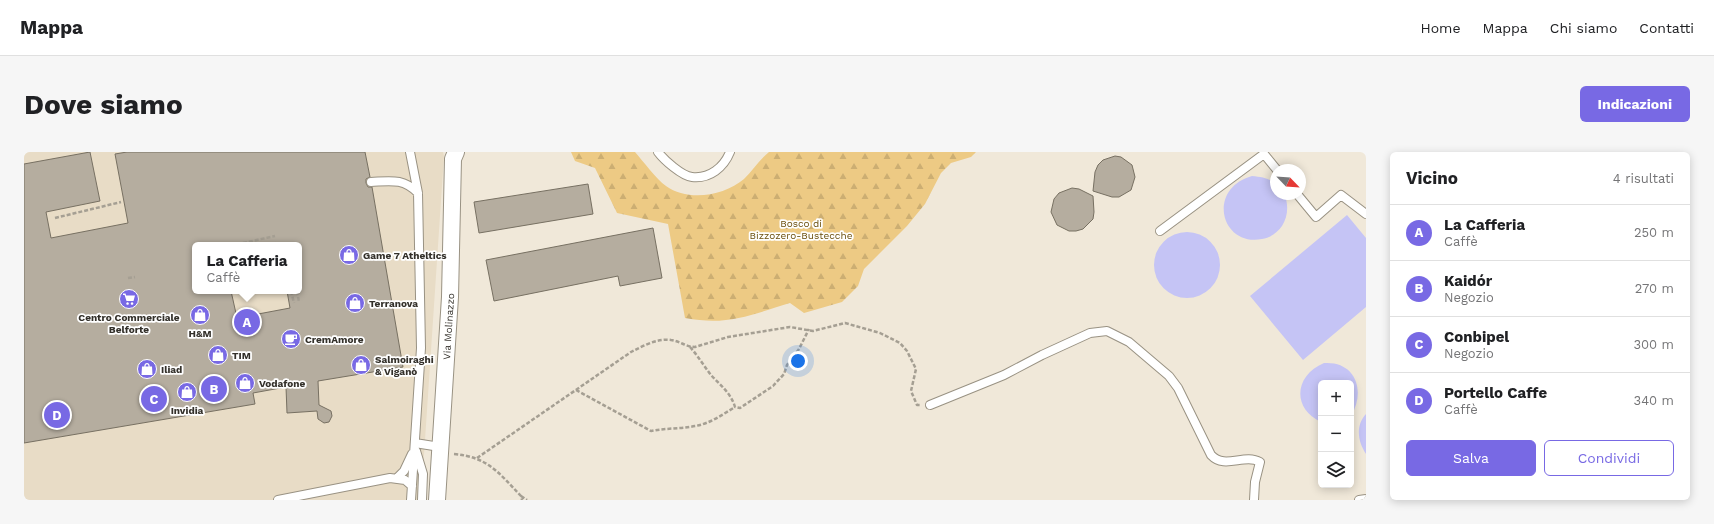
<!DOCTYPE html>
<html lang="it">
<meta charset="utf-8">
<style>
body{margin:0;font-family:"Work Sans",sans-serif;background:#f6f6f6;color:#202124}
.controls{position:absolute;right:12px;bottom:12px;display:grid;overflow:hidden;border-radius:6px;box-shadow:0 2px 10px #0003}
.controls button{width:36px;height:36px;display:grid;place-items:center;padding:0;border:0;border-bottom:1px solid #e0e0e0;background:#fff;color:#202124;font:20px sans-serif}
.compass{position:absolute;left:1246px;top:12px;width:36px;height:36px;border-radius:50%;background:#fff;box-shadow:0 2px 10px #0003;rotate:115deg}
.you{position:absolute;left:774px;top:209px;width:14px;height:14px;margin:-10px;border:3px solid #fff;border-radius:50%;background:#1a73e8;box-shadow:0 0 0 6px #1a73e833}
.badge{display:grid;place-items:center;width:26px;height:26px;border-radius:50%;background:#7869e4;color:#fff;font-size:13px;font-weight:700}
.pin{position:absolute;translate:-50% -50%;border:2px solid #fff;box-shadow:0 1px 4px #0006}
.popup{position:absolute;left:168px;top:90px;width:110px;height:52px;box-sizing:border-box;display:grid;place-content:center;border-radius:6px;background:#fff;filter:drop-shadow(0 1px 3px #0005);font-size:13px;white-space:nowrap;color:#757577}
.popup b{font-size:15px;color:#202124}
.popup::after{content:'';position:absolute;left:50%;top:100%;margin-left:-8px;border:8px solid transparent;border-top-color:#fff}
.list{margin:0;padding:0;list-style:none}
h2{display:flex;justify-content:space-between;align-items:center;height:52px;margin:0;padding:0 16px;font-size:17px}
h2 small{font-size:13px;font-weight:400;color:#757577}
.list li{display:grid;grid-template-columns:26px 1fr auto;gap:12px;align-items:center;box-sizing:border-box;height:56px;padding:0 16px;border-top:1px solid #e0e0e0}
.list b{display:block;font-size:15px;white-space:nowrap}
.list p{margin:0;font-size:13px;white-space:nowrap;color:#757577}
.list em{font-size:13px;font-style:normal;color:#757577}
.actions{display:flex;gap:8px;padding:12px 16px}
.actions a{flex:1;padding:9px 0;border:1px solid #7869e4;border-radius:6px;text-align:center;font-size:14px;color:#7869e4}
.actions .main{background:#7869e4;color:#fff}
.icon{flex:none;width:22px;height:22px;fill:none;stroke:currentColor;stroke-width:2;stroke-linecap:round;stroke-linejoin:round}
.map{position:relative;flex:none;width:1342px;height:348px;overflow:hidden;border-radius:6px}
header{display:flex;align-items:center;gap:24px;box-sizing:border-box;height:56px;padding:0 20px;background:#fff;border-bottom:1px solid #e0e0e0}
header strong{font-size:19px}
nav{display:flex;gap:22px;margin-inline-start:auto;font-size:14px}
.intro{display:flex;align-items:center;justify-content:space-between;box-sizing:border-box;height:96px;padding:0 24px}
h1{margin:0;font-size:28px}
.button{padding:10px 18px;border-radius:6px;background:#7869e4;color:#fff;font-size:14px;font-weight:700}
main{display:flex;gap:24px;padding:0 24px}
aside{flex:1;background:#fff;border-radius:6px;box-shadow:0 2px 10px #0003}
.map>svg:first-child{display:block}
.built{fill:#e8dcc6;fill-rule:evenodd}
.forest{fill:url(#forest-firs)}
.water{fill:#c5c4f5}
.building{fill:#b5ad9f;stroke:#777062;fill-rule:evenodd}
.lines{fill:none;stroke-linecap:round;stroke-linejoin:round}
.service-casing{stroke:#999283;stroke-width:10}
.minor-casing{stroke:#999283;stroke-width:18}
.path{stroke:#a59f93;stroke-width:2.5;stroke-dasharray:4 2;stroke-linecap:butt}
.service{stroke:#fff;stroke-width:8}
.minor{stroke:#fff;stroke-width:16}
.labels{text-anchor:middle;stroke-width:3.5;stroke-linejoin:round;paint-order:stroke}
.park-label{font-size:10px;fill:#6a4e0c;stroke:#fff}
.poi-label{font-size:10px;font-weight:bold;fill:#33302a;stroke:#fff;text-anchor:start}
.street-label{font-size:10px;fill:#33302a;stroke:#fff}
</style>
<header>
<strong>Mappa</strong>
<nav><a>Home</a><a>Mappa</a><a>Chi siamo</a><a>Contatti</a></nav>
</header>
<div class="intro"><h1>Dove siamo</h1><a class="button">Indicazioni</a></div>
<main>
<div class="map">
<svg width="1342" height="348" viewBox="0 0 1342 348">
<defs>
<pattern id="forest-firs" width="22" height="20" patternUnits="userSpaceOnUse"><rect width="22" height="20" fill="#edca84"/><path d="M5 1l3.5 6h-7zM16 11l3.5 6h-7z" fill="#ccae72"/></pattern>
</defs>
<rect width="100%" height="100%" fill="#f0e8d9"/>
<path class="built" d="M0 0H419L420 4 397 348H0ZM171 93H275V139H171Z"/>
<path class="forest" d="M547 0H611C619 9 632 27 642 34 664 50 700 44 720 27 729 18 735 8 745 0H952L947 5 927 11 917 21 901 52 883 74 840 117 834 134 818 150 780 161 766 151C726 163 704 174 661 166L644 72 593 61 571 16 551 9Z"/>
<path class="water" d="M1228 24C1238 25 1245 26 1252 32V42H1260C1265 52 1264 65 1258 74 1253 81 1246 86 1238 87 1197 95 1182 37 1228 24Z
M1323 63 1342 86V155L1279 208 1226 144Z
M1130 113a33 33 0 1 1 66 0a33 33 0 1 1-66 0Z
M1300 211C1332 209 1342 239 1327 264V231H1297V270C1267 256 1271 223 1300 211Z
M1342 262V302C1334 290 1331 274 1342 262Z"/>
<path class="building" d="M66 0 76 49 22 60 27 86 104 71 91 2 103 0H341L346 25 342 27V31L344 35H348L379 215 294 229 295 253 307 259 308 264 305 270 300 271 294 267 293 259 263 261 262 235 229 241 231 252 0 291V12ZM171 93H275V139H263L266 156 213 166 207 139H171Z
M1091 4 1097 5 1108 13 1111 25 1107 38 1095 45H1088L1069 39 1071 20 1074 13 1079 8Z
M564 32 569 62 455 81 450 50Z
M1048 36 1055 37 1069 44 1070 60 1069 67 1059 77 1052 79H1045L1033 73 1027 60 1030 47 1035 41Z
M629 76 638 126 596 134 594 124 470 149 462 108Z"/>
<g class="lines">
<defs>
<path id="service" d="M386 0 394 41 397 196 387 348
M634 0C640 8 658 24 668 25 686 27 700 15 706 0
M347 30C367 29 379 26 394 41
M1273 42 1292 65 1317 43 1342 62
M1136 79 1240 2 1253 18
M906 253 980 223 1018 203 1066 181 1083 179 1105 190 1145 224 1154 236 1187 303C1201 318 1220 301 1236 310L1231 330 1230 348
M391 291 416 295
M392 299 399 322 398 348
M373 326 380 319 388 302
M254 348 366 326 381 328 388 334
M1335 348 1342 347"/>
<g id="minor">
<path id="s1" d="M413 348 426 145 429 7 432 0"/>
</g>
</defs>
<use href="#service" class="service-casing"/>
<use href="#minor" class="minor-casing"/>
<path class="path" d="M31 66 97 50
M219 91 251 84
M240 93 252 91
M104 126 111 125
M267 139 270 151
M273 139 275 150
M666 195C674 204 680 214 687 223 696 233 707 241 711 255L716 256 749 234 760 222 763 213 775 197 785 177
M552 238 627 279C642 276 656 277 671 274 685 272 698 263 711 255
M430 302C464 305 475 321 497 344L498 348
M453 306 607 200C619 194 633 186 647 188 656 189 662 195 671 195L704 185 766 175 789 179 821 171 856 181 876 191 883 199 892 217 887 239 893 253H897
M497 344 503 348"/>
<use href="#service" class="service"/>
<use href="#minor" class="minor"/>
</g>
<defs>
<symbol id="shop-disc" viewBox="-11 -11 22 22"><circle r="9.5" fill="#7869e4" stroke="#fff"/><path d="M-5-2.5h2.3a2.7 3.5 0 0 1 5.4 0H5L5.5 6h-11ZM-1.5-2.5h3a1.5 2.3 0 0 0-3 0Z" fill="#fff"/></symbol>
<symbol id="supermarket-disc" viewBox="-11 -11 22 22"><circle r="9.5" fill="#7869e4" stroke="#fff"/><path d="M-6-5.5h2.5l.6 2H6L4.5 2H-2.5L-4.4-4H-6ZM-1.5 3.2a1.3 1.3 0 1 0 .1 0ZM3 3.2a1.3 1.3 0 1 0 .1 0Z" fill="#fff"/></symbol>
<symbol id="cafe-disc" viewBox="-11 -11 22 22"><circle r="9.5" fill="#7869e4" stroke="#fff"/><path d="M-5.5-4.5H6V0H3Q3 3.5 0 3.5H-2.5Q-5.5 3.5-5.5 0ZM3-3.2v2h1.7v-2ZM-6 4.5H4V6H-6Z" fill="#fff"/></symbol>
</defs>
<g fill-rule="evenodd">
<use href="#shop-disc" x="314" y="92" width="22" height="22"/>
<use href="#supermarket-disc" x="94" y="136" width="22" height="22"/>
<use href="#shop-disc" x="320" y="140" width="22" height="22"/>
<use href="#shop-disc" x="165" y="152" width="22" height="22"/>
<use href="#cafe-disc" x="256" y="176" width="22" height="22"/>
<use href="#shop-disc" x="183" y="192" width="22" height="22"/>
<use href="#shop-disc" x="326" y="202" width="22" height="22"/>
<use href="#shop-disc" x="112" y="206" width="22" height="22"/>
<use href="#shop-disc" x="210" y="220" width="22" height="22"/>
<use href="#shop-disc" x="152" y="229" width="22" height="22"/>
</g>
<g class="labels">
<g class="park-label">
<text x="777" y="75">Bosco di<tspan x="777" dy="12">Bizzozero-Bustecche</tspan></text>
</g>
<g class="poi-label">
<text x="339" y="107">Game 7 Atheltics</text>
<text x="345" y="155">Terranova</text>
<text x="105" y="169" text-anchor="middle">Centro Commerciale<tspan x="105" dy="12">Belforte</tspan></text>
<text x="176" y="185" text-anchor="middle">H&amp;M</text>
<text x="281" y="191">CremAmore</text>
<text x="208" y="207">TIM</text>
<text x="351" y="211">Salmoiraghi<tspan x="351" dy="12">&amp; Viganò</tspan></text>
<text x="137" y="221">Iliad</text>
<text x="235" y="235">Vodafone</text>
<text x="163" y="262" text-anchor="middle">Invidia</text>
</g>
<g class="street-label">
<text dy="4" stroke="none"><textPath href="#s1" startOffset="174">Via Molinazzo</textPath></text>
</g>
</g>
</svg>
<div class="controls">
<button>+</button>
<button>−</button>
<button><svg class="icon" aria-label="layers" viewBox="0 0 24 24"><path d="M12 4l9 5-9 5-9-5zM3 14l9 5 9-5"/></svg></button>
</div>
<svg class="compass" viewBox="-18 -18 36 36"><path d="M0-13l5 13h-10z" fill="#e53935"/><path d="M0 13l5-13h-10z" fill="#757577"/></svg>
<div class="you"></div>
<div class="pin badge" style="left:223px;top:170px">A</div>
<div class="popup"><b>La Cafferia</b>Caffè</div>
<div class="pin badge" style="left:190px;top:237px">B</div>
<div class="pin badge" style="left:130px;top:247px">C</div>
<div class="pin badge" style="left:33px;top:263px">D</div>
</div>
<aside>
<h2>Vicino<small>4 risultati</small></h2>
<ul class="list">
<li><span class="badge">A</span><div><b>La Cafferia</b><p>Caffè</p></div><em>250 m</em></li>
<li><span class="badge">B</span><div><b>Kaidór</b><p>Negozio</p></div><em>270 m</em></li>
<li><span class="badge">C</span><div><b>Conbipel</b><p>Negozio</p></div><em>300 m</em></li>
<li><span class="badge">D</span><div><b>Portello Caffe</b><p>Caffè</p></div><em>340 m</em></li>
</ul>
<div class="actions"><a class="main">Salva</a><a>Condividi</a></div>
</aside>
</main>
